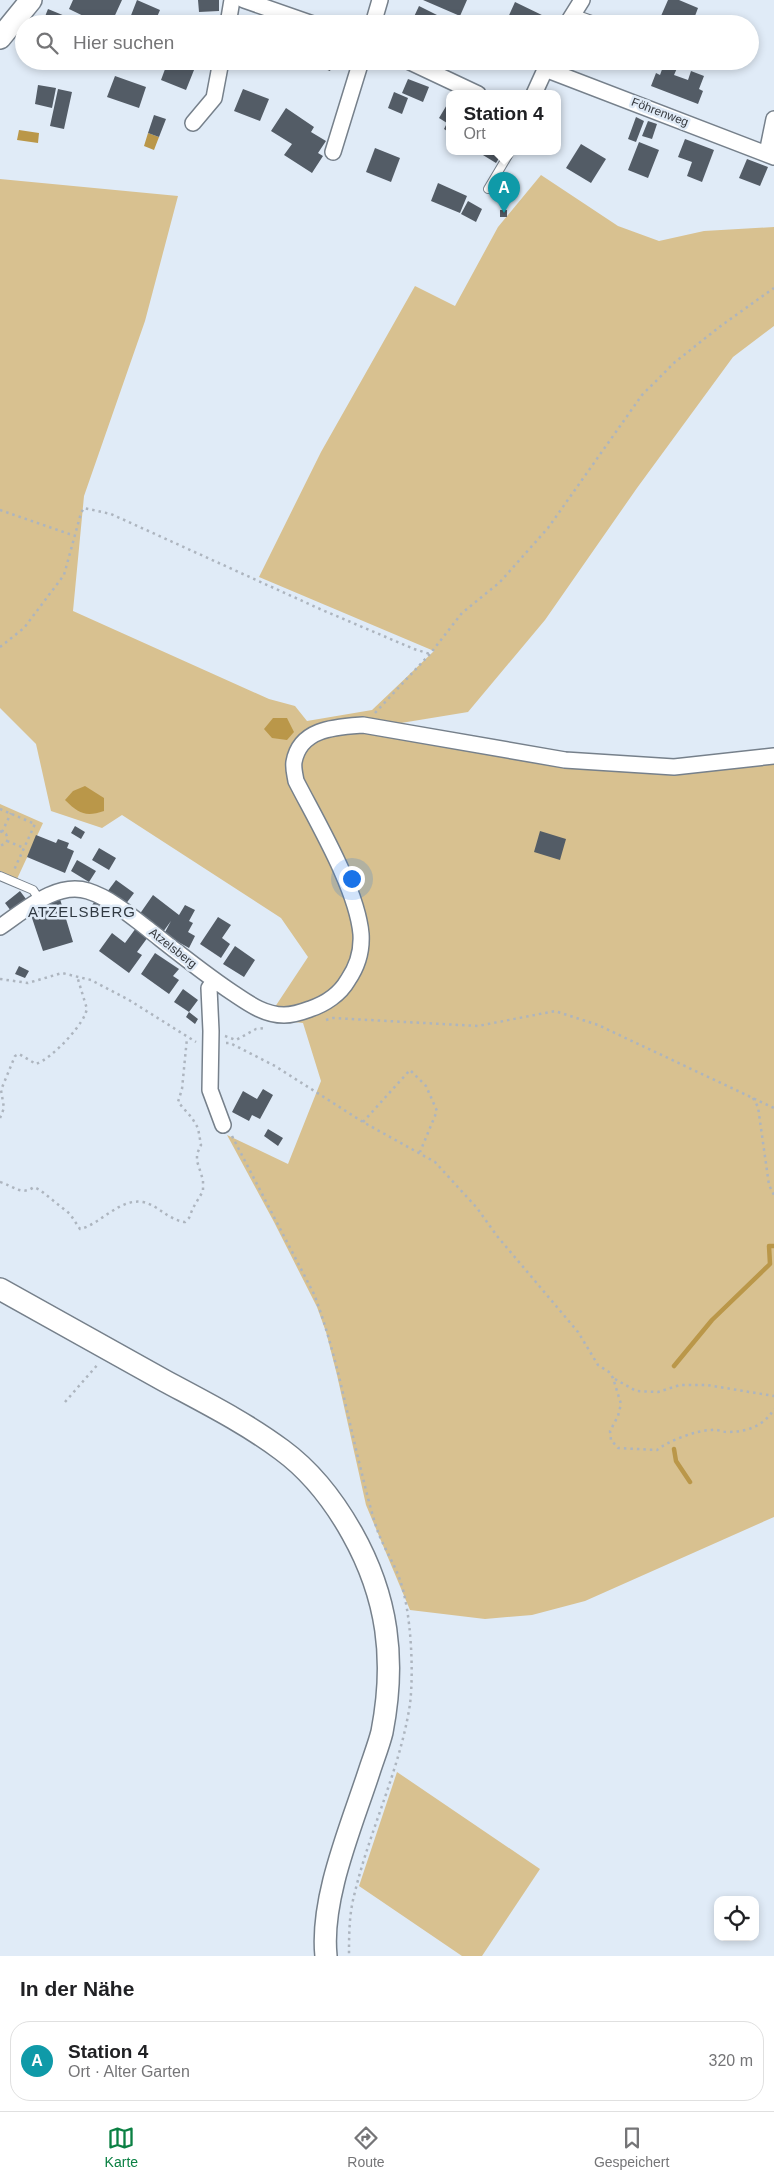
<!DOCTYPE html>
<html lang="de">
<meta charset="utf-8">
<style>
body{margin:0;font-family:Helvetica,sans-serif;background:#f6f6f6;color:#202124}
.controls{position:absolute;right:15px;bottom:15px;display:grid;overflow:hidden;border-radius:10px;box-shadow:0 2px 8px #0003}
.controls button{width:45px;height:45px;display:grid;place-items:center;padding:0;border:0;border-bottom:1px solid #e0e0e0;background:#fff;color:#202124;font:25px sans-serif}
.you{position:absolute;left:351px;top:878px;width:18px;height:18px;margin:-12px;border:4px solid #fff;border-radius:50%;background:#1a73e8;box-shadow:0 0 0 8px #1a73e833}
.badge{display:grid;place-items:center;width:32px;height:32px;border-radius:50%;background:#0b8043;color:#fff;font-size:16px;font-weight:700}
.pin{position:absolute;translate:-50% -41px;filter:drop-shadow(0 1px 2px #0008)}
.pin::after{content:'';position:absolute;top:26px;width:18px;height:15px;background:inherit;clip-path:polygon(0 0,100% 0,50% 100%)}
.popup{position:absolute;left:446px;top:90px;width:115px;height:65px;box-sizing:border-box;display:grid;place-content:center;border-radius:10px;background:#fff;filter:drop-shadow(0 1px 4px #0005);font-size:16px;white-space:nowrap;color:#757577}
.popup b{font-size:19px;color:#202124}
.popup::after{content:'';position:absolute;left:50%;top:100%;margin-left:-10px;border:10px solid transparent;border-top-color:#fff}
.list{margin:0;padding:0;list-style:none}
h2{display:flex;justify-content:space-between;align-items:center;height:65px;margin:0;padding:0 20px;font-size:21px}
h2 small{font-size:16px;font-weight:400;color:#757577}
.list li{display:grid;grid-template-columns:32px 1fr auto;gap:15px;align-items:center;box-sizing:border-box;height:80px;margin:0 10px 10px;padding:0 10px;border:1px solid #e0e0e0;border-radius:20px}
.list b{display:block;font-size:19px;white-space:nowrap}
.list p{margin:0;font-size:16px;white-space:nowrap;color:#757577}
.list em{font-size:16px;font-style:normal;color:#757577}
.icon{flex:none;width:28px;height:28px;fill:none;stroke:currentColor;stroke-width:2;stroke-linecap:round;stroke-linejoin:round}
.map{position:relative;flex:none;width:774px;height:1956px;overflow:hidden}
.search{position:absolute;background:#fff;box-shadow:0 2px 8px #0003;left:15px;right:15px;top:15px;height:55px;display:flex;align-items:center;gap:12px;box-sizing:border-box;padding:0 18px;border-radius:28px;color:#757577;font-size:19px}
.sheet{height:155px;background:#fff}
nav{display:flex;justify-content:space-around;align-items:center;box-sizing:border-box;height:70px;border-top:1px solid #e0e0e0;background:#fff;font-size:14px;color:#757577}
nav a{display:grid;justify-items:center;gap:2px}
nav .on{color:#0b8043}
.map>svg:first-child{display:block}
.green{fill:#d8c190}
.water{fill:#ba9749}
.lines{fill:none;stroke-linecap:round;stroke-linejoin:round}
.stream{stroke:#ba9749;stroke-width:4.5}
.building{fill:#535c66}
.lane-casing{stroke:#76808b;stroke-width:10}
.street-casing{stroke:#76808b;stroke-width:18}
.secondary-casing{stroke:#76808b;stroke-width:24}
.path{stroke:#adb5bf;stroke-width:2.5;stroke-dasharray:2.5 4;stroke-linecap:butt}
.lane{stroke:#fff;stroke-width:8}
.street{stroke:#fff;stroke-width:15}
.secondary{stroke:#fff;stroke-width:21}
.labels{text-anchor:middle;stroke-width:5;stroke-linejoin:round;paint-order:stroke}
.street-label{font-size:12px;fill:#363a3f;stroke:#e0ebf7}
.quarter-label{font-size:15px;letter-spacing:1px;fill:#303942;stroke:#e0ebf7}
</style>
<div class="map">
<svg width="774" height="1956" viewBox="0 0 774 1956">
<rect width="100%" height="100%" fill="#e0ebf7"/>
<path class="green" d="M541 175 618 226 659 241 704 231 774 227V326L733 357 637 488 545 620 468 712 401 723 565 760 674 767 774 754V1517L585 1601 532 1615 485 1619 410 1610 366 1505 337 1375 326 1332 317 1307 274 1222 227 1135 288 1164 321 1081 303 1023 267 1019 308 957 281 918 122 815 102 828 51 811 36 744 0 708V179L178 196 145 321 84 496 73 611 269 699 295 706 307 721 372 710 434 651 259 577 321 452 415 286 455 306 498 227Z
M0 804 43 823 17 879 0 871Z
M397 1772 540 1869 482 1956H462L359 1886Z"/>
<path class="water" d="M19 130 39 133 38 143 17 140Z
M148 133 159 137 154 150 144 146Z
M273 718H287L294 732 287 740 272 738 264 729Z
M85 786 104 798V811C86 817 79 814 65 800L73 791Z"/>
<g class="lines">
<path class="stream" d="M674 1366 712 1320 770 1264 769 1246H774
M674 1449 676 1461 690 1482"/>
</g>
<path class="building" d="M73 0H122L111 24H100L69 9Z
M137 0 160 10 154 24 128 23Z
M198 0H219V11L199 12Z
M423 0H467L460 16Z
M668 0H679L698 8 692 24H680L661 16Z
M515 2 546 17 543 24H510L506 22Z
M419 6 443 18 440 24H419L412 21Z
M48 9 65 16 62 24H42Z
M126 61H142L139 67Z
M168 61H185L196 65 186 90 161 80Z
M304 61H334L330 71Z
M502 61H524L520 70Z
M665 61 678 66 674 75 688 80 691 71 704 76 699 89 703 91 698 104 651 86 656 73 660 75Z
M115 76 146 87 139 108 107 97Z
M408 79 429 87 423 102 402 93Z
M38 85 56 88 52 108 35 104Z
M58 89 72 92 64 129 50 126Z
M243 89 269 99 260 121 234 111Z
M394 92 408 98 402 114 388 108Z
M448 103 450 104V133L444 129 447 123 439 118Z
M286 108 314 127 311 132 326 141 318 153 323 156 312 173 284 155 292 144 271 131Z
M154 115 166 119 159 137 148 133Z
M636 117 644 121 636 142 628 139Z
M648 121 657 124 652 139 642 136Z
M685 139 714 150 702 182 687 176 692 162 678 157Z
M639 142 659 150 648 178 628 170Z
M581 144 606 159 591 183 566 168Z
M375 148 400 158 391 182 366 172Z
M478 152H503L496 163Z
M747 159 768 167 760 186 739 178Z
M438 183 467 196 460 213 431 201Z
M468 201 482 209 476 222 461 214Z
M500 210H507V217H500Z
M75 826 85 832 81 839 71 833Z
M540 831 566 839 560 860 534 852Z
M36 835 56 843 58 839 69 843 67 848 74 851 65 873 27 857Z
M99 848 116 858 109 870 92 860Z
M77 860 96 871 89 882 71 871Z
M116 880 134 893 125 905 107 892Z
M20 891 26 899 11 911 5 903Z
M153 895 179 915 185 905 195 910 189 921 193 923 188 932 195 936 189 948 164 934 171 921 163 932 139 915Z
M60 899 73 942 43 951 29 909Z
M95 901 104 907 100 914 90 908Z
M218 917 231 925 222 938 230 944 221 958 200 944Z
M136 928 148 937 137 952 142 955 129 973 99 951 112 933 125 943Z
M235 946 255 960 244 977 223 964Z
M155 953 179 969 173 976 179 980 169 994 141 974Z
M19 966 29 971 25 978 15 974Z
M183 989 198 1000 189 1012 174 1002Z
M189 1012 198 1019 195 1024 186 1017Z
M263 1089 273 1095 260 1119 252 1115 249 1121 232 1112 243 1091 257 1099Z
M268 1129 283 1138 278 1146 264 1136Z"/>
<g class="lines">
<defs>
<path id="lane" d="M572 13 603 24
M488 189 510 152
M0 876 33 890 39 899"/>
<path id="street" d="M244 0 313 24
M228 24 232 0
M373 24 380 0
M567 24 582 0
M408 61 478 94
M545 69 774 157
M534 94 549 61
M193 123 214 98 221 61
M333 152 361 61
M767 153 774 119
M0 927C24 911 56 881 88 891 110 898 130 915 148 929 176 951 203 973 233 993 248 1003 264 1015 284 1015 293 1015 302 1012 310 1009 325 1004 340 994 348 980 357 967 362 950 361 934 357 889 317 822 296 781 295 775 293 768 294 762 300 728 336 727 363 725L565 760 674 767 774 756
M214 981 209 988 211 1031 210 1090 223 1125"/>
<path id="secondary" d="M0 38 31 0
M0 1289C55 1320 110 1350 165 1381 204 1402 246 1423 282 1450 312 1472 334 1501 352 1533 388 1597 396 1660 382 1732 379 1744 374 1757 370 1769 352 1825 320 1898 326 1956"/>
</defs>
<use href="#lane" class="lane-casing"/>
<use href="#street" class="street-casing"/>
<use href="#secondary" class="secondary-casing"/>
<path class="path" d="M0 510 75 536
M0 647 24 628 64 575 81 513 84 508 111 514 320 609 414 649 430 654
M375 713 430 654 462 613 500 582 548 528 642 395 675 362 722 325 774 288
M0 809 35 824 14 870
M0 831 6 834 8 839 6 843 0 846
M2 832 11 813
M7 841 24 848
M0 979 28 983 62 973 91 980 129 1000 196 1042
M326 1020 333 1018 478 1026 555 1011 598 1025 774 1108
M225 1036 236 1040 256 1029 266 1028
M226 1043H230L275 1066 363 1122 435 1162 477 1208 497 1236 578 1332 598 1365 609 1372 613 1378 621 1404 618 1416 610 1431 611 1440 618 1448 657 1450C668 1441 697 1430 712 1430 717 1429 722 1432 727 1432 747 1432 764 1426 774 1409
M753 1098 758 1107 769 1185 774 1195
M0 1118 4 1108 1 1090 15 1056 19 1054 36 1064C52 1058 77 1031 85 1015L87 1009 77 976
M363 1122 410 1070 426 1086 437 1111 420 1152
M232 1136 314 1294C336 1352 346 1410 361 1470 366 1490 371 1512 378 1532 384 1548 394 1563 400 1580 411 1611 414 1671 410 1704 400 1770 369 1831 354 1896 349 1915 349 1936 349 1956
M0 1182C14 1186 21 1196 34 1187L40 1190 70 1214 80 1229C101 1224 119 1198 143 1202 160 1206 166 1219 185 1222L189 1218 193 1208 203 1191V1180L197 1161V1154L201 1145 198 1128 192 1118 178 1102 182 1089 187 1038
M615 1379 636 1391 658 1392 680 1385H707L774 1396
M65 1402 99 1363"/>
<use href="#lane" class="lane"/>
<use href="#street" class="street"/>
<use href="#secondary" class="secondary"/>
</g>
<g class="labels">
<g class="street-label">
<text transform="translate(660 112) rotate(21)" y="4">Föhrenweg</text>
<text transform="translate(173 948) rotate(38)" y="4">Atzelsberg</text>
</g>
<g class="quarter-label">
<text x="82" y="917">ATZELSBERG</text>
</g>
</g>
</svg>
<div class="controls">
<button><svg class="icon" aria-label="locate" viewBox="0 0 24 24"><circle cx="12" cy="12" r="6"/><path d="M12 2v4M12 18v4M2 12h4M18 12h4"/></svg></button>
</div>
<div class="you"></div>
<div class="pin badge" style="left:504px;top:213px;background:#0f9aa8">A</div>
<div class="popup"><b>Station 4</b>Ort</div>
<div class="search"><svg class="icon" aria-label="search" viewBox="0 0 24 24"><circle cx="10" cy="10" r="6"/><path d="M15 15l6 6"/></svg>Hier suchen</div>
</div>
<section class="sheet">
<h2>In der Nähe<small></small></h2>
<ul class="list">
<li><span class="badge" style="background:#0f9aa8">A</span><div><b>Station 4</b><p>Ort · Alter Garten</p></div><em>320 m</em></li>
</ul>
</section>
<nav>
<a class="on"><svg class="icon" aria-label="map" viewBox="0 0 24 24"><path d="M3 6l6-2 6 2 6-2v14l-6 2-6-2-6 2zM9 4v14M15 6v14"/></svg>Karte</a>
<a><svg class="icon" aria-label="directions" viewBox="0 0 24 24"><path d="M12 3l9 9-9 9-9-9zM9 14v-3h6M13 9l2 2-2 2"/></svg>Route</a>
<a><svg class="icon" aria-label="saved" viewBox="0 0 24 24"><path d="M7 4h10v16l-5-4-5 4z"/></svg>Gespeichert</a>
</nav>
